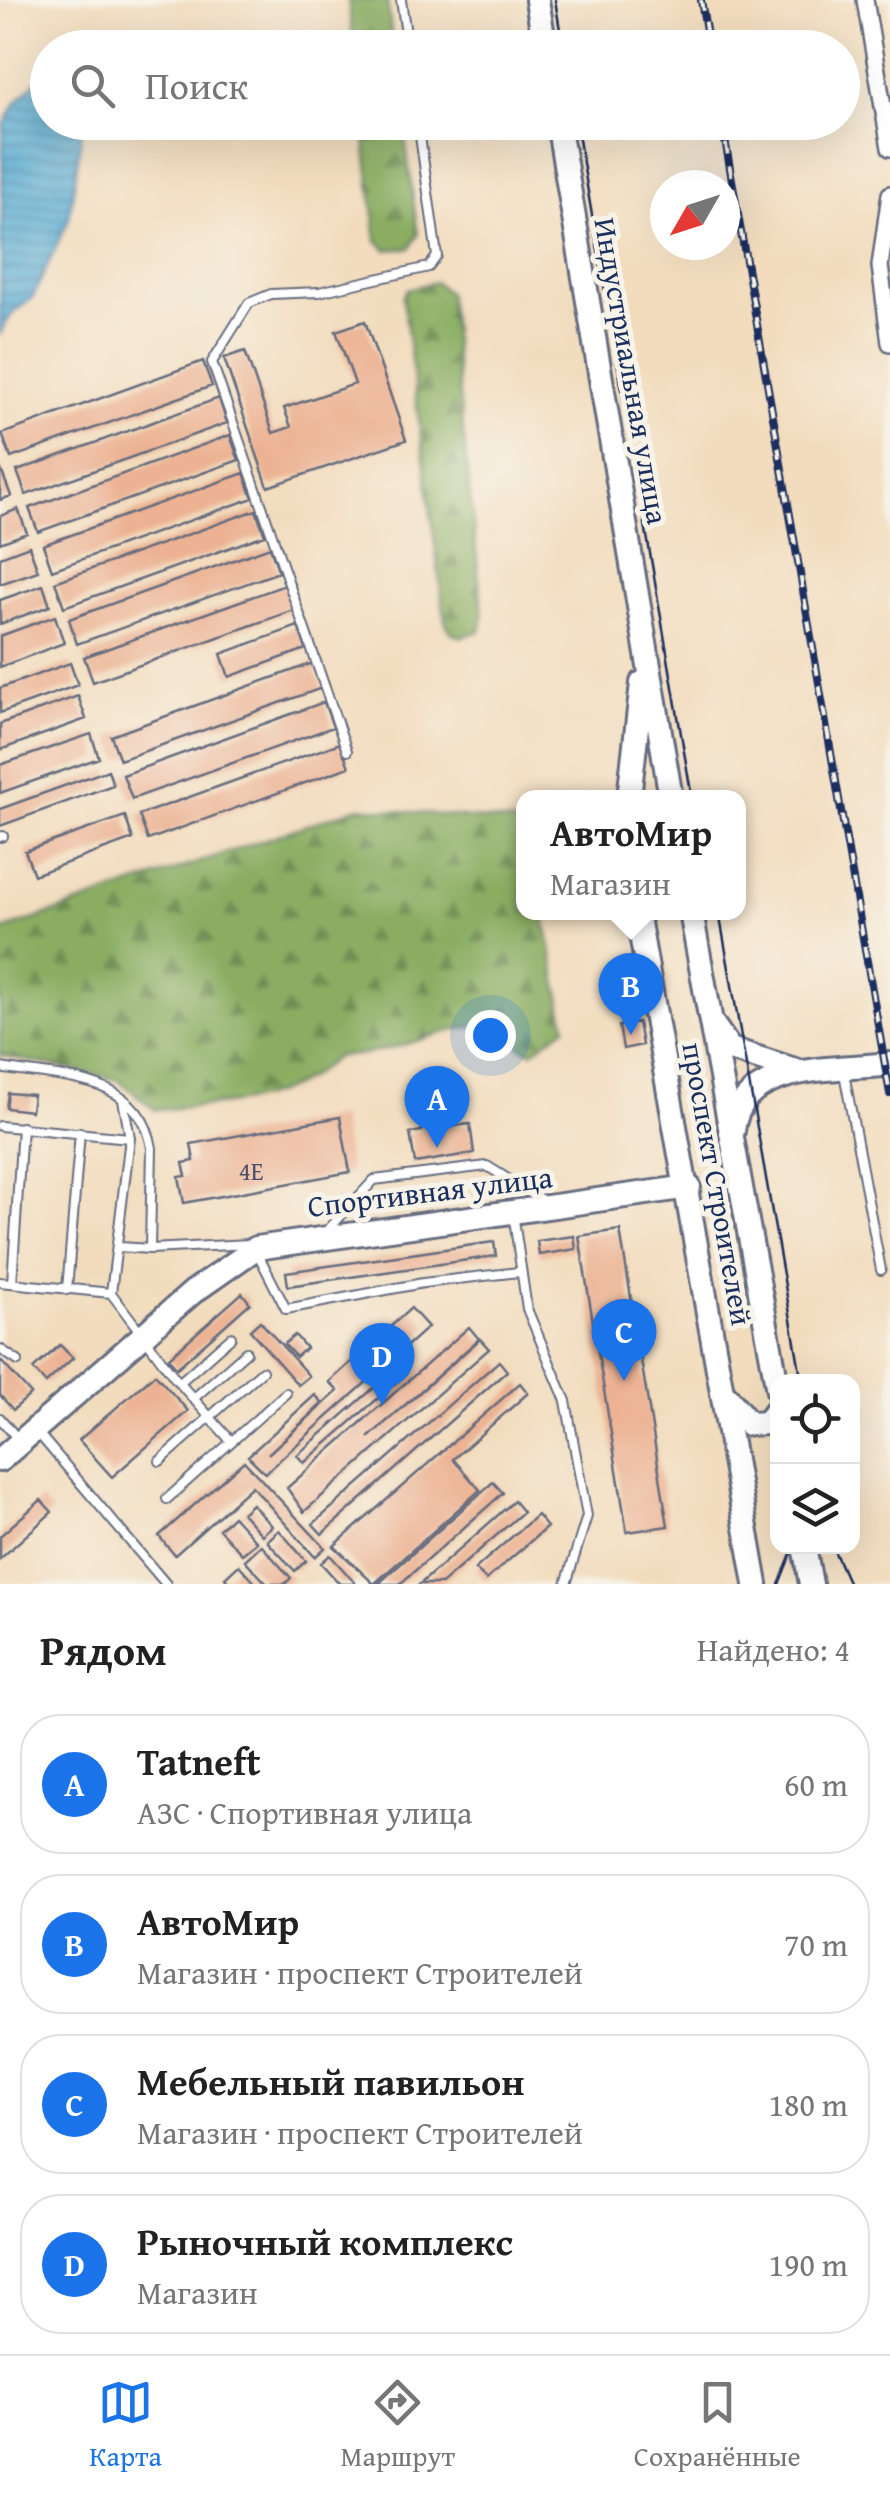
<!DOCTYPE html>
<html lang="ru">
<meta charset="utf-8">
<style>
body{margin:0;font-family:"Gentium Book Plus",serif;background:#f2f2f2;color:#222}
.controls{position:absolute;right:30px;bottom:30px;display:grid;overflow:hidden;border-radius:20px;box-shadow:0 10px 40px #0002}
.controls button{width:90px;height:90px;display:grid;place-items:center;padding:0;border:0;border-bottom:2px solid #e0e0e0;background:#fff;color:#222;font:50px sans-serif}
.compass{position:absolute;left:650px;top:170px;width:90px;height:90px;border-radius:50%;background:#fff;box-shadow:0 10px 40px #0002;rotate:231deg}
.you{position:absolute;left:490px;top:1035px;width:35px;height:35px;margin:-25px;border:8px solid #fff;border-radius:50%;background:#1a73e8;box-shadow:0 0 0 15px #1a73e833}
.badge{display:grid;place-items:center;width:65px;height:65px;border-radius:50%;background:#1a73e8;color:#fff;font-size:32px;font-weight:700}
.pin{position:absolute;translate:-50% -82px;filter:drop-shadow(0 2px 5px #0008)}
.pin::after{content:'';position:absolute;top:52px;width:35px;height:30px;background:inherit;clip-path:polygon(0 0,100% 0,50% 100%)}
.popup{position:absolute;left:516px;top:790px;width:230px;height:130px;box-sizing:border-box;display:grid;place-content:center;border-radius:20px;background:#fff;filter:drop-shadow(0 2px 8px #0005);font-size:32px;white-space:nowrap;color:#767676}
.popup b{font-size:38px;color:#222}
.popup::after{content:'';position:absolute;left:50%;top:100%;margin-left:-20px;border:20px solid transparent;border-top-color:#fff}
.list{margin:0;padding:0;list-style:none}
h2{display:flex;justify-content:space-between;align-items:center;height:130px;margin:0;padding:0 40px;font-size:42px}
h2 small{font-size:32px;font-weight:400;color:#767676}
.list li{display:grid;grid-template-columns:65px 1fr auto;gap:30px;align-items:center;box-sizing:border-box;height:140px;margin:0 20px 20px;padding:0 20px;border:2px solid #e0e0e0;border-radius:40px}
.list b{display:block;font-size:38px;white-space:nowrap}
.list p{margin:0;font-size:32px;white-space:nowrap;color:#767676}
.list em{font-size:32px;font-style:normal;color:#767676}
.icon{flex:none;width:55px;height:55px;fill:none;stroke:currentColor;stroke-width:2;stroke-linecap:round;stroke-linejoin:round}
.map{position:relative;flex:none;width:890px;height:1584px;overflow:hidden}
.search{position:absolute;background:#fff;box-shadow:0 10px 40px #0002;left:30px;right:30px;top:30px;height:110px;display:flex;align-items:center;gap:25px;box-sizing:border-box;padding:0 35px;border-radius:55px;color:#767676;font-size:38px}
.sheet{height:770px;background:#fff}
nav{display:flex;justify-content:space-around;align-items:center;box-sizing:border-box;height:140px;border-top:2px solid #e0e0e0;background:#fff;font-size:28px;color:#767676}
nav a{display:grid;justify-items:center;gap:5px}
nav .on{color:#1a73e8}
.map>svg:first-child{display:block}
.forest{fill:url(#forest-firs);stroke:#526e60;stroke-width:2.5}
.water{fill:url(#water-rules);stroke:#396c98;stroke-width:2.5}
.building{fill:#ecb293}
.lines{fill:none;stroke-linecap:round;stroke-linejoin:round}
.lane-casing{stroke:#666c7f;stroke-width:12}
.street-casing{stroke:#666c7f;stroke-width:20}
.secondary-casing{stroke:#666c7f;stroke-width:28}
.lane{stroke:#fff;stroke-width:8}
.street{stroke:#fff;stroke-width:15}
.secondary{stroke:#fff;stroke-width:22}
.tram{stroke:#1b2f5e;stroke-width:2.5}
.rail-casing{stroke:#1b2f5e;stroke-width:8}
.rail{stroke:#f7f3e8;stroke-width:4;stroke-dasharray:11;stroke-linecap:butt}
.labels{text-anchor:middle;stroke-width:10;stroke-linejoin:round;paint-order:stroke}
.number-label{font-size:25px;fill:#4f506b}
.street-label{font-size:30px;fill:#1b2f5e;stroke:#f7f3e8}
</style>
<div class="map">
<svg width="890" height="1584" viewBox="0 0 890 1584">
<defs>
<pattern id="forest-firs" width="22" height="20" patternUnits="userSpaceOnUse" patternTransform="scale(2.5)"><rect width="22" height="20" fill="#8aad62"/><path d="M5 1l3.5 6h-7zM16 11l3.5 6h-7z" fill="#708d54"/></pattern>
<pattern id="water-rules" width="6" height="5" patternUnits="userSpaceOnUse" patternTransform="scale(2.5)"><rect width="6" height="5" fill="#57aad2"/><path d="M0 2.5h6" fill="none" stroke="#478bae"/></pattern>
</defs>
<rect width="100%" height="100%" fill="#f7f3e8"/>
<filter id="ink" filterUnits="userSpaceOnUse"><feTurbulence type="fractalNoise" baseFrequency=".01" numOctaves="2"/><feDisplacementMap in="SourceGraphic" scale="20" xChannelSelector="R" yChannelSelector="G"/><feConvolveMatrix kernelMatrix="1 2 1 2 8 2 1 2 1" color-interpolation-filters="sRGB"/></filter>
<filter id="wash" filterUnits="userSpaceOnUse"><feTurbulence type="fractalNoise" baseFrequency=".0048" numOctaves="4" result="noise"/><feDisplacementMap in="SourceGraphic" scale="40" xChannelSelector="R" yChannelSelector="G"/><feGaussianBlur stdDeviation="2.25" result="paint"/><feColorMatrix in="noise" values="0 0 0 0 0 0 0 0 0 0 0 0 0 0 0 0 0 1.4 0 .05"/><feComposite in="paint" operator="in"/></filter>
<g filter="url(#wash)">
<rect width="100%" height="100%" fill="#f2dcbd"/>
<path class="forest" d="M348 0H387L393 47H354Z
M363 123H403L418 235 410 248 387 250 377 241Z
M435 282 448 293 483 616 480 631 461 637 451 632 445 621 403 298 407 289Z
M359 807 522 823 524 912 544 913 566 1027 532 1052 521 1047 502 1025C447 1022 394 1057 337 1056 279 1108 229 1103 155 1110L119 1080 0 1055V931Z"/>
<path class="water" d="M47 71 48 122 83 123 69 219 33 297 11 315 0 334 3 127 16 102Z"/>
<g id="blocks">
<path class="building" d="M365 321 406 440 268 487 224 358 245 351 273 433 291 427 284 408 355 384 336 331Z
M203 361 212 386 11 458 2 434Z
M219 398 227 423 26 495 17 471Z
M230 435 239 460 38 532 29 508Z
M0 467 11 496 0 500Z
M244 473 253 498 52 570 43 545Z
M18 509 27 533 0 543V516Z
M256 510 265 535 64 607 55 582Z
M29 546 38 571 0 584V557Z
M270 547 279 572 77 644 69 619Z
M43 585 50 606 0 624V600Z
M285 585 294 610 93 682 84 657Z
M55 616 64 643 0 667V636Z
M298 626 306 649 229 677 221 654Z
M70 663 78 685 0 713V688Z
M313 663 322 688 120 760 111 736Z
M78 696 86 719 0 750V724Z
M324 702 333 727 132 799 123 775Z
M91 734 99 758 0 793V765Z
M340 743 349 767 148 840 139 815Z
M108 770 113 785 0 826V809Z
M125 816 133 839 34 875 25 851Z
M638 1022 642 1045 623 1049 619 1026Z
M8 1093 33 1095 31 1111 6 1108Z
M452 1111 454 1126 470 1124 474 1153 415 1163 410 1133 422 1131 420 1115Z
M340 1117 350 1172 184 1203 179 1177 186 1176 183 1163 194 1161 191 1144Z
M620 1230 668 1526 627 1532 579 1236Z
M574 1236 576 1249 539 1255 537 1241Z
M494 1242 496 1256 288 1286 286 1272Z
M242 1293 250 1303 177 1368 168 1358Z
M411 1308 428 1327 265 1473 248 1456 315 1395 323 1403 268 1454 338 1391 329 1382Z
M260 1321 309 1376 298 1385 250 1330Z
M469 1327 479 1339 368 1438 480 1339 489 1349 304 1512 287 1488Z
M295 1335 306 1348 296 1357 284 1344Z
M60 1345 73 1358 46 1383 33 1369Z
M0 1360 31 1394 13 1410 0 1395Z
M499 1361 507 1371 322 1534 313 1524Z
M391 1373 398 1381 304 1463 297 1455Z
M155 1374 188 1411 112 1477 79 1440Z
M520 1383 528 1393 453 1459 480 1490 374 1584 334 1546Z
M244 1461 325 1548 315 1557 252 1486 175 1555 166 1545 159 1536Z
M493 1482 503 1493 400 1584H378Z
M41 1500 52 1512 0 1559V1536Z
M514 1501 523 1512 441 1584H420Z
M252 1504 272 1526 262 1535 242 1513Z
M537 1515 547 1527 486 1580 475 1569Z
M233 1516 257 1542 242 1554 219 1529Z
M279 1530 306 1561 295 1571 267 1541Z
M261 1545 291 1578 285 1584H267L245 1560Z
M330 1555 356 1584H340L321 1563Z
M239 1565 256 1584H230L225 1578Z"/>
</g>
</g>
<g filter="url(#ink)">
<use href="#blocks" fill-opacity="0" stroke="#666c7f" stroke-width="2.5"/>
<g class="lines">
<defs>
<path id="lane" d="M401 0 408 48
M347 751 212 362 249 303 271 294 319 292 429 267 437 256 418 122
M0 837 3 836
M0 1068C58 1078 140 1074 152 1148L150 1249 250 1244
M844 1073 881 1270
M0 1126 130 1138
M513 1213 527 1309 566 1401 587 1516 566 1584
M327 1231 374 1180 487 1166 545 1202
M120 1247 150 1249
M257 1252 286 1309 423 1283 519 1272
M0 1282 111 1293 175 1378 231 1441
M12 1283 22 1127
M67 1290 80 1132
M111 1293 130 1138 123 1100
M0 1349 18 1361
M179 1383 231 1337
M193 1399 246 1352
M0 1418 17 1438
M38 1433 166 1584
M160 1461 262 1371
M167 1499 286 1393"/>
<path id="street" d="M865 0 890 148
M890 194 880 266 890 343"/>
<path id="secondary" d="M537 0 545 48
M558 122 671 798
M629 798 642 683
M637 912 756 1584
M691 912 778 1391
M714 1026 730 1049 801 1072
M733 1131C740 1061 837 1071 890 1064
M726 1396 749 1424 766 1423 778 1408
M0 1460 193 1292 256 1248 689 1187
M804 1546 811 1584"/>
</defs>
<use href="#lane" class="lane-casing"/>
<use href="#street" class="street-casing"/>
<use href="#secondary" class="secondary-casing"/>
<use href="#lane" class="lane"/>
<use href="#street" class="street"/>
<use href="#secondary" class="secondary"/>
<path class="tram" d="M555 0 563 48
M576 122 692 798
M719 912 802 1382
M832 1546 849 1584
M779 1584 794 1546"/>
<defs>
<path id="rail" d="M701 0 709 48
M722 122 890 1094"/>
</defs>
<use href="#rail" class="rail-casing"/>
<use href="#rail" class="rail"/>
</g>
</g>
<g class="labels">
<g class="number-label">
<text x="251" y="1180">4Е</text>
</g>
<g class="street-label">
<text transform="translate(631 371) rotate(80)" y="10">Индустриальная улица</text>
<text transform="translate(717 1184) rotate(80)" y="10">проспект Строителей</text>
<text transform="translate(430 1192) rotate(-7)" y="10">Спортивная улица</text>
</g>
</g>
</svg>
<div class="controls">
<button><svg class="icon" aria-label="locate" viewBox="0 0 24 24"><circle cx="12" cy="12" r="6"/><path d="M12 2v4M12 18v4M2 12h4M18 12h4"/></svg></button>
<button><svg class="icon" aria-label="layers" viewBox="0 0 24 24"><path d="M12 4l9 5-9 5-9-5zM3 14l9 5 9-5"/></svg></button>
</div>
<svg class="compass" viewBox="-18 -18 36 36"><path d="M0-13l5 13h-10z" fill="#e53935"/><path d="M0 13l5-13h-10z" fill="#767676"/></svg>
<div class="you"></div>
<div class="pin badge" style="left:437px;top:1148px">A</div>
<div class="pin badge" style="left:631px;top:1035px">B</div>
<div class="popup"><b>АвтоМир</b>Магазин</div>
<div class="pin badge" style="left:624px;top:1381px">C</div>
<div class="pin badge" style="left:382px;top:1405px">D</div>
<div class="search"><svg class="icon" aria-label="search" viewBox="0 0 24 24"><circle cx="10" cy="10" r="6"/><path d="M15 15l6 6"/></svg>Поиск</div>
</div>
<section class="sheet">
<h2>Рядом<small>Найдено: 4</small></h2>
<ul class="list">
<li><span class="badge">A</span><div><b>Tatneft</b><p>АЗС · Спортивная улица</p></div><em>60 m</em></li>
<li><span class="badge">B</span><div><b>АвтоМир</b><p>Магазин · проспект Строителей</p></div><em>70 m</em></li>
<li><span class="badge">C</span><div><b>Мебельный павильон</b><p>Магазин · проспект Строителей</p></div><em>180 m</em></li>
<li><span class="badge">D</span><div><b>Рыночный комплекс</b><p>Магазин</p></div><em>190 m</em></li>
</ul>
</section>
<nav>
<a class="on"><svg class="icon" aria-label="map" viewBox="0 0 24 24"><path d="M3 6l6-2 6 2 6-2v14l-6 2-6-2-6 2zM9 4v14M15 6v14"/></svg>Карта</a>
<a><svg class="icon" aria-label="directions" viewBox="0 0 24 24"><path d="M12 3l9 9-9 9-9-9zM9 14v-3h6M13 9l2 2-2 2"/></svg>Маршрут</a>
<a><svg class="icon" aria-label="saved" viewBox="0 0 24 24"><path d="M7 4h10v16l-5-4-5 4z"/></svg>Сохранённые</a>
</nav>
